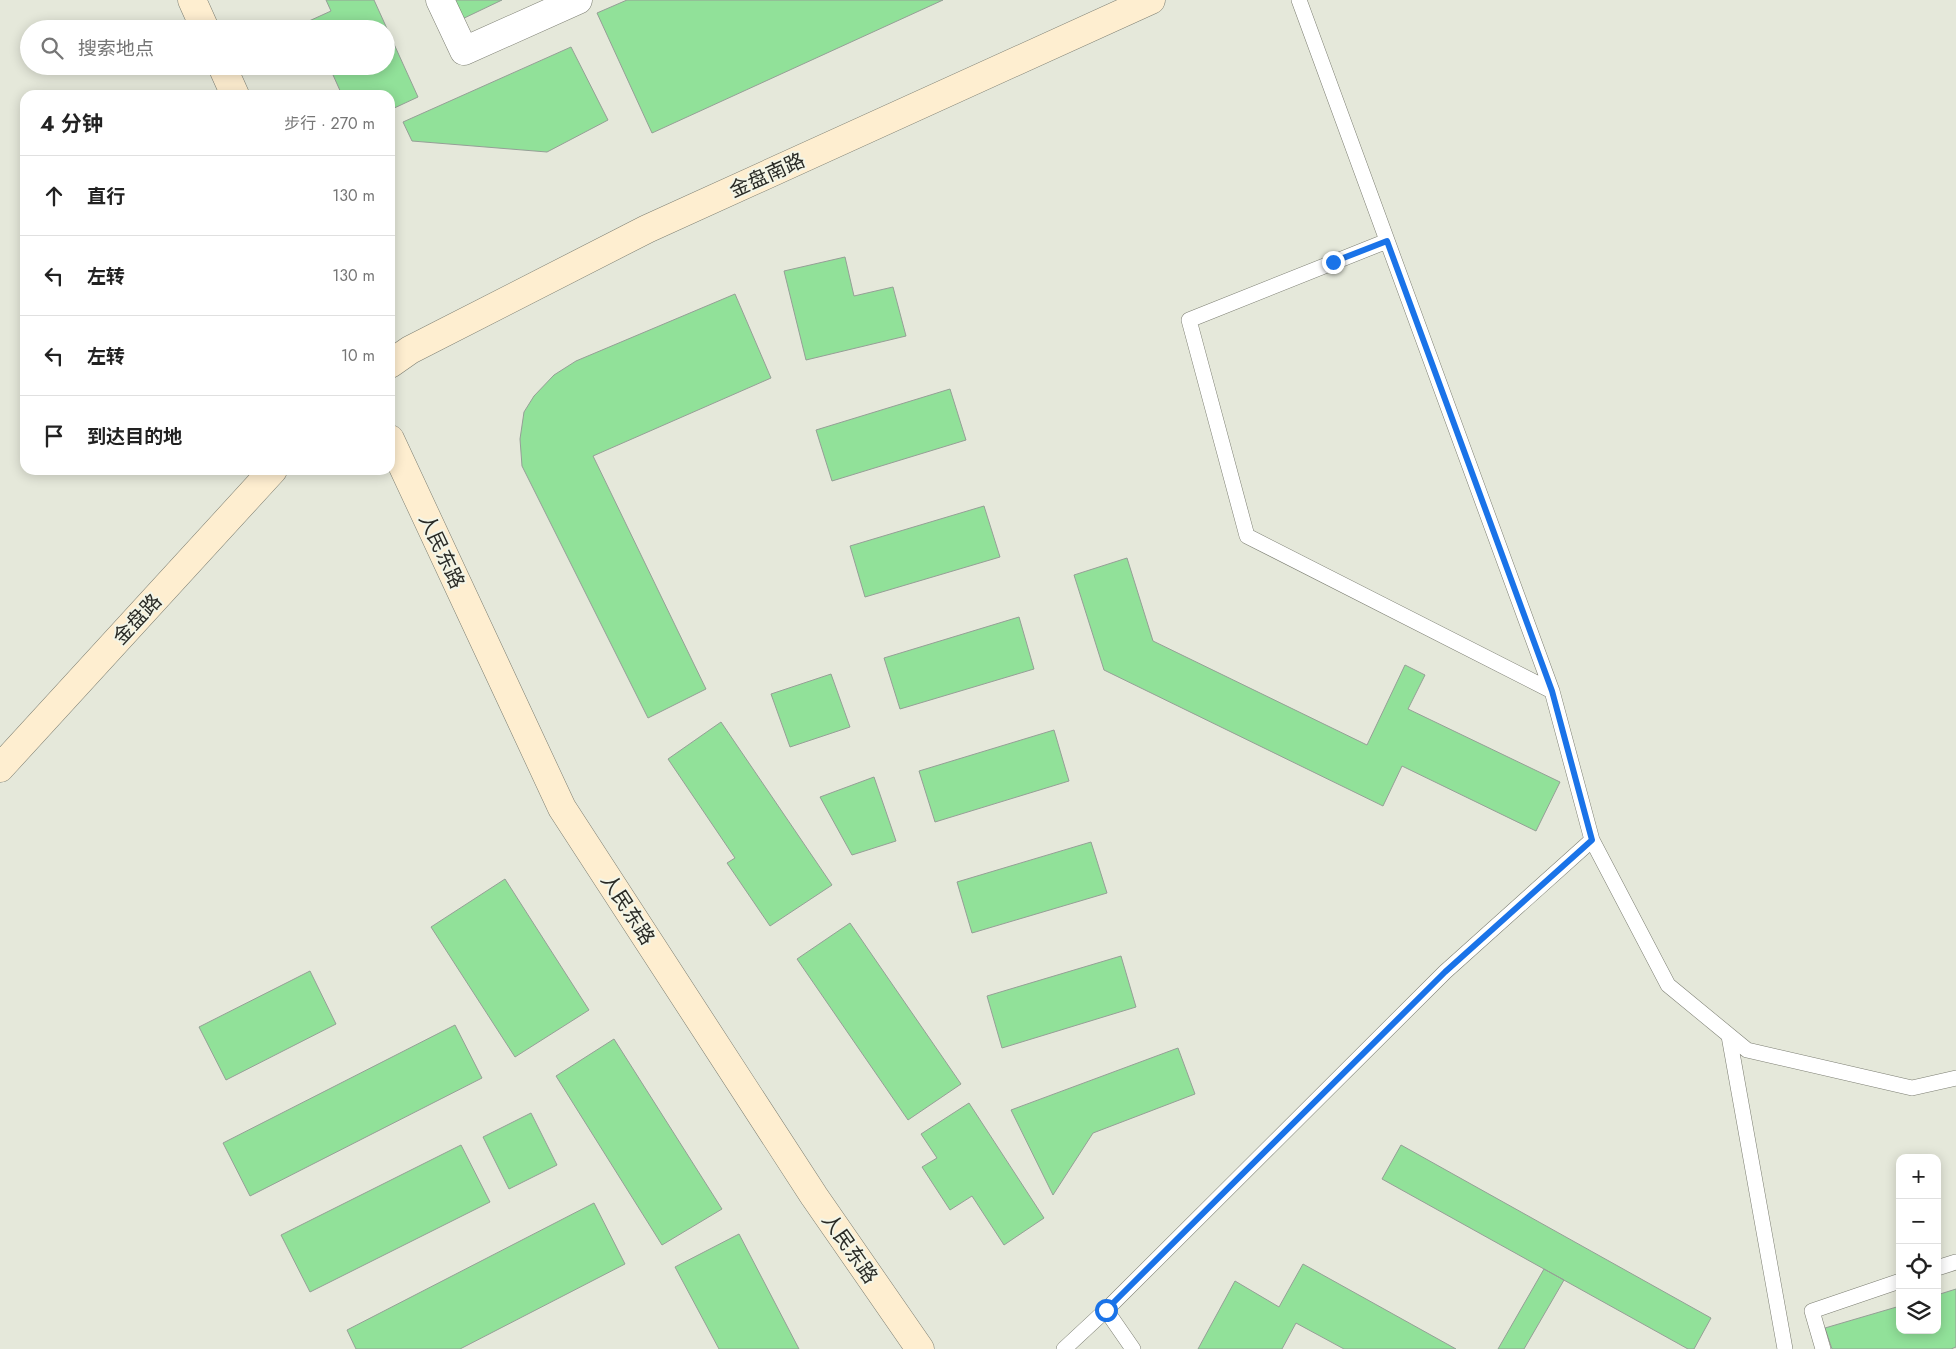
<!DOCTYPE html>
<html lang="zh">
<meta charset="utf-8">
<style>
body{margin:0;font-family:Jost,"Noto Sans SC",sans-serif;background:#f2f2f2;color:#222}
.controls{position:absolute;right:15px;bottom:15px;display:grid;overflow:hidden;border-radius:10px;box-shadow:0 2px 12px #0003}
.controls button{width:45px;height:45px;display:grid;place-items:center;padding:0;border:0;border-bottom:1px solid #e0e0e0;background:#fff;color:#222;font:25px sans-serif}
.stop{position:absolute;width:15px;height:15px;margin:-11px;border:4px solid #1a73e8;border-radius:50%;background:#fff}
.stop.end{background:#1a73e8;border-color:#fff;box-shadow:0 1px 5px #0008}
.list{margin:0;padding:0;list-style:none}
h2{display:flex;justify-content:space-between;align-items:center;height:65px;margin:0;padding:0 20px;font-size:21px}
h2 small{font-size:16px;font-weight:400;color:#767676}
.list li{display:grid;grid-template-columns:32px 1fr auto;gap:15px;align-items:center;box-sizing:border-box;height:80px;padding:0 20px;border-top:1px solid #e0e0e0}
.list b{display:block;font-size:19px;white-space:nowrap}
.list em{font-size:16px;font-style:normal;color:#767676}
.icon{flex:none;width:28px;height:28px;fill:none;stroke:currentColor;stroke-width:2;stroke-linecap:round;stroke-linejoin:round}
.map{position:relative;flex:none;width:1956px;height:1349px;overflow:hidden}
.search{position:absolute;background:#fff;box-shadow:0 2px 12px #0003;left:20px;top:20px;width:375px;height:55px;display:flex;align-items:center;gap:12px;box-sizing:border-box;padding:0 18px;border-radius:28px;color:#767676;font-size:19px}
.panel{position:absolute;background:#fff;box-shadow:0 2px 12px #0003;left:20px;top:90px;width:375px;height:385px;border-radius:15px}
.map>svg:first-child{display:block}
.building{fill:#91e199;stroke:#959f96}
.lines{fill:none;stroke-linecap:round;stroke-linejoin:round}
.lane-casing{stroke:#7c7e72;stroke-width:16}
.street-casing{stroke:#7c7e72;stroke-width:29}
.secondary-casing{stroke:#7c7e72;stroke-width:29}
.lane{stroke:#fff;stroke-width:15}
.street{stroke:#fff;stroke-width:28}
.secondary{stroke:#feeed0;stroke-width:28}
.route{stroke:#1a73e8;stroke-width:6}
.labels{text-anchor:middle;stroke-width:4;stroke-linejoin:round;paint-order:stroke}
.street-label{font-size:20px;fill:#2a2b26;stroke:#f3f5e7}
</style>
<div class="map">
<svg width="1956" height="1349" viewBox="0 0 1956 1349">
<rect width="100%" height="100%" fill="#e5e8da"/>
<path class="building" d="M326 0H374L418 97 390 110V95H342L329 66H386V29H312L309 21 331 11Z
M447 0H502L458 21Z
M627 0H943L652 133 597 13Z
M571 47 608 120 547 152 412 141 403 122Z
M845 257 854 296 893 287 906 336 806 360 784 271Z
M735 294 771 378 593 456 706 689 648 718 522 466 520 439 524 412 534 396 554 375 576 361Z
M950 389 966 440 832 481 816 430Z
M984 506 1000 557 865 597 850 546Z
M1127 558 1153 641 1367 745 1405 665 1425 675 1408 709 1560 782 1536 831 1402 766 1383 806 1104 670 1074 575Z
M1019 617 1034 669 900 709 884 658Z
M831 674 850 727 790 747 771 694Z
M721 722 832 885 770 926 727 863 735 858 668 759Z
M1054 730 1069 781 935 822 919 771Z
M874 777 896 841 852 855 820 797Z
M1091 842 1107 893 972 933 957 882Z
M505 879 589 1010 515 1057 431 927Z
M850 923 961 1084 908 1120 797 959Z
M1121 956 1136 1007 1002 1048 987 996Z
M310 971 336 1024 226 1080 199 1027Z
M455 1025 482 1078 250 1196 223 1143Z
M614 1039 722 1209 662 1245 556 1076Z
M1178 1048 1195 1094 1093 1133 1053 1195 1011 1110Z
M969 1103 1044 1218 1004 1245 972 1196 950 1210 922 1167 937 1158 921 1134Z
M531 1113 557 1165 509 1189 483 1137Z
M461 1145 490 1202 310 1292 281 1235Z
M1401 1145 1711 1318 1694 1349H1688L1382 1179Z
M594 1203 625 1264 460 1349H356L347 1330Z
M739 1234 799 1349H719L675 1267Z
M1303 1264 1456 1349H1344L1296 1323 1282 1349H1198L1235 1281 1279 1307Z
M1544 1269 1564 1280 1524 1349H1498Z
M1956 1289V1347L1951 1349H1832L1825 1328 1900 1306V1330H1937V1295Z"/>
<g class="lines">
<defs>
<path id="lane" d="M1299 0 1552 691 1592 840 1668 985 1747 1050 1912 1088 1956 1078
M1387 241 1189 320 1247 536 1552 691
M1729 1036 1785 1349
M1937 1268 1956 1262
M1106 1310 1133 1349
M1064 1349 1106 1310 1445 972 1592 840
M1823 1349 1812 1311 1900 1281"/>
<path id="street" d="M440 0 464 51 578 0"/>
<path id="secondary" d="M192 0 205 29
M222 66 235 95
M390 364 410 350 647 229 1151 0
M390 439 562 808 814 1196 920 1349
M0 768 273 470"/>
</defs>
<use href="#lane" class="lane-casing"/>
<use href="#street" class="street-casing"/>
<use href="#secondary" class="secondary-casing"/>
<use href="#lane" class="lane"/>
<use href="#street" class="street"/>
<use href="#secondary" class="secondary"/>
</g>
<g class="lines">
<path class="route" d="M1106 1310 1445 972 1592 840 1552 691 1387 241 1333 262"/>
</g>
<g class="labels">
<g class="street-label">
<text transform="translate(767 175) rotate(-24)" y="7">金盘南路</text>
<text transform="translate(442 551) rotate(65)" y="7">人民东路</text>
<text transform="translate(137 619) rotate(-47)" y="7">金盘路</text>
<text transform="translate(628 909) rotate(57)" y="7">人民东路</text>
<text transform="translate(850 1248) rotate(55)" y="7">人民东路</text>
</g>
</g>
</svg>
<div class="controls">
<button>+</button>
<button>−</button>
<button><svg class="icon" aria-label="locate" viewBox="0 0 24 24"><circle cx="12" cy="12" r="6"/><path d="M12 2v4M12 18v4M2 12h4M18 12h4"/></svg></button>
<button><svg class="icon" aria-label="layers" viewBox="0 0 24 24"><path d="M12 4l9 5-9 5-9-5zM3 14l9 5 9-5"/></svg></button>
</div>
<div class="stop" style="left:1106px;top:1310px"></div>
<div class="stop end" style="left:1333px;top:262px"></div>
<div class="search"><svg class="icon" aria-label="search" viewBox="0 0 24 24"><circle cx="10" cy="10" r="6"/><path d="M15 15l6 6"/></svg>搜索地点</div>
<section class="panel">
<h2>4 分钟<small>步行 · 270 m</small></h2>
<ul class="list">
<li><svg class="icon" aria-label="ahead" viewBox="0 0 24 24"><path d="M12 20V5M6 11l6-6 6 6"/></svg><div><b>直行</b></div><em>130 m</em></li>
<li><svg class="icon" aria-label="left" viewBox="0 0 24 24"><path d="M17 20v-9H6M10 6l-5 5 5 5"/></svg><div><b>左转</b></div><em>130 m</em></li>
<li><svg class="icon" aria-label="left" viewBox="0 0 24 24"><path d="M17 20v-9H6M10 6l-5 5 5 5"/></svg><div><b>左转</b></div><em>10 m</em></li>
<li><svg class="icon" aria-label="arrive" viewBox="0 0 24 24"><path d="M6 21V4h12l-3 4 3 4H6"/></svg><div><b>到达目的地</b></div></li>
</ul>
</section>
</div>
